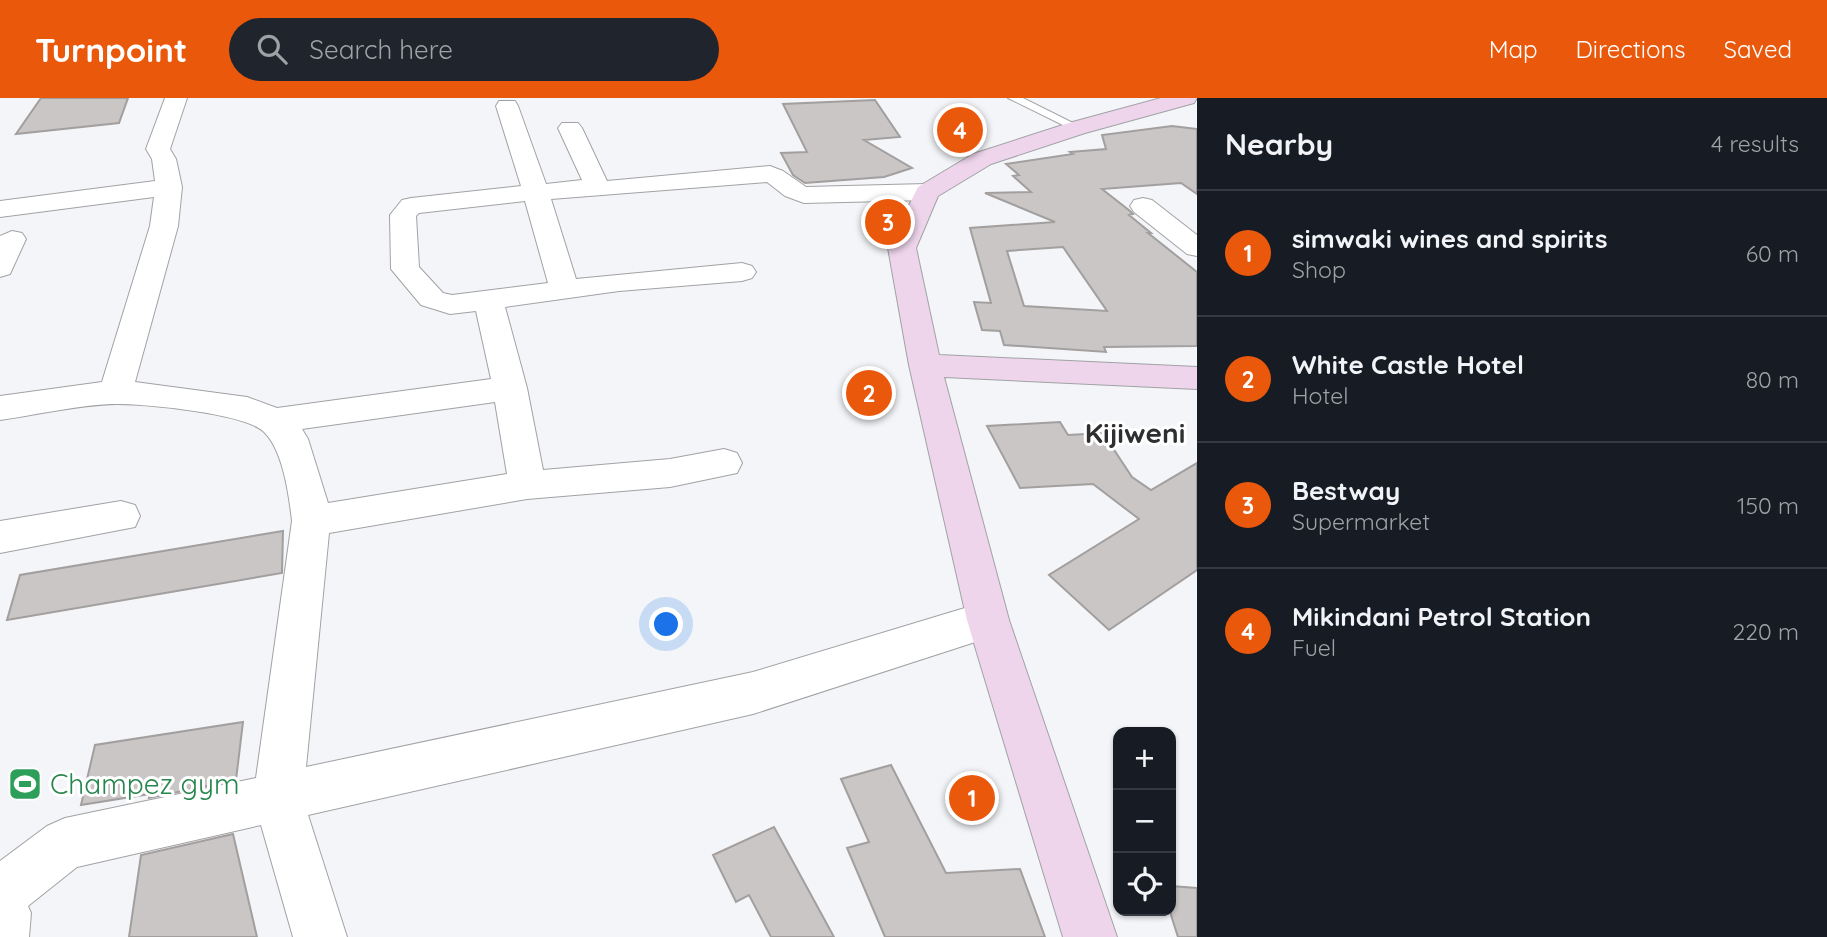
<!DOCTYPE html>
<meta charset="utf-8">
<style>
body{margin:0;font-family:Quicksand,sans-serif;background:#20242c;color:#f1f3f6}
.controls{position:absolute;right:21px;bottom:21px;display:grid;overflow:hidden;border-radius:14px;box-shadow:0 2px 5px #0004}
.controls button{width:63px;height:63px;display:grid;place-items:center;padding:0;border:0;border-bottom:2px solid #363941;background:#171b24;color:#f1f3f6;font:35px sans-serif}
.you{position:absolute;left:667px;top:527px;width:24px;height:24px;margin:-18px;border:5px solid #fff;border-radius:50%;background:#1a73e8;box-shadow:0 0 0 10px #1a73e833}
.badge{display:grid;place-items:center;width:46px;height:46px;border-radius:50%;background:#ea580c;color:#fff;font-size:23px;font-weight:700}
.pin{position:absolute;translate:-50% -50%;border:4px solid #fff;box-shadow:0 2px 7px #0006}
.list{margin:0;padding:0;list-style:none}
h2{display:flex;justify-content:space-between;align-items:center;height:91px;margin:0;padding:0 28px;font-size:30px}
h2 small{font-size:23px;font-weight:400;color:#9ea1a6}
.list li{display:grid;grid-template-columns:46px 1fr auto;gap:21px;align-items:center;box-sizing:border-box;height:126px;padding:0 28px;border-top:2px solid #363941}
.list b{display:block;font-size:26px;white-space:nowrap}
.list p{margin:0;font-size:23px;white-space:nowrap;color:#9ea1a6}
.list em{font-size:23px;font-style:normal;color:#9ea1a6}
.icon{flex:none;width:38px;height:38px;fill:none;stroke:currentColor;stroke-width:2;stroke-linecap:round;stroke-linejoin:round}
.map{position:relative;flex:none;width:1197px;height:839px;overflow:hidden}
header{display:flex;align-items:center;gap:42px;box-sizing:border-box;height:98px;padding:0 35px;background:#ea580c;color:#fff}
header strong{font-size:33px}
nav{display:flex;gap:38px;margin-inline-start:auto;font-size:24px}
.search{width:490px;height:63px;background:#20242c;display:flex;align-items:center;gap:18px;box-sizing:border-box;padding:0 24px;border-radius:38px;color:#9ea1a6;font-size:26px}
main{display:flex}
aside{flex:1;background:#171b24}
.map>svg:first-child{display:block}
.building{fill:#c9c6c5;stroke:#a29f9e;stroke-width:2;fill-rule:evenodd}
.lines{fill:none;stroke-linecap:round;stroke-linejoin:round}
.lane-casing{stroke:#a1a2a4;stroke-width:2}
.street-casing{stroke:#a1a2a4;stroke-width:2}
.secondary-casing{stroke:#a1a2a4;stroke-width:2}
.lane{fill:#fff;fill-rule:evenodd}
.street{fill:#fff;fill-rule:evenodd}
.secondary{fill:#eed5ec;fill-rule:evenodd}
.labels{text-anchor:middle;stroke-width:6;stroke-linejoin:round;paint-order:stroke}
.quarter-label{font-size:28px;font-weight:bold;fill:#2e2f31;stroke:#fff}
.near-leisure-label{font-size:28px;fill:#27864d;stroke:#fff;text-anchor:start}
</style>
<header>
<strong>Turnpoint</strong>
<div class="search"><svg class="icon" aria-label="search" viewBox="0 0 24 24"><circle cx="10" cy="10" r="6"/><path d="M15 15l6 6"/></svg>Search here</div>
<nav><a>Map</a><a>Directions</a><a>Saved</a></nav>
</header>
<main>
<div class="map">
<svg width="1197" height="839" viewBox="0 0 1197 839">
<rect width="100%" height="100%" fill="#f4f5f8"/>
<path class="building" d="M41 0H128L119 25 16 36Z
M875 2 900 39 864 42 912 70 884 79 805 85 793 77 781 55 807 54 783 6Z
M1172 28 1197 31V96L1181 85 1102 91 1130 113 1133 116 1129 117 1151 135H1148L1197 174V248L1104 249 1106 254 1004 247 1000 233 982 232 974 204 991 205 970 130 1055 124 985 95 1031 94 1013 78 1019 77 1006 66 1073 56 1070 54 1106 51 1102 37ZM1063 149 1107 213 1024 208 1007 153Z
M1060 324 1068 337 1103 335 1132 379 1151 392 1197 365V472L1109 532 1049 477 1139 421 1093 386 1020 390 987 328Z
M283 433 282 475 7 522 20 477Z
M243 624 236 682 149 700 150 696 81 707 95 647Z
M891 667 946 775 1020 771 1045 839H885L847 750 869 744 841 681Z
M774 729 834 839H771L749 797 736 804 713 757Z
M233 736 257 839H129L141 757Z
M1171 788 1197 790V839H1178L1171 817Z"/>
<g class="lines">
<defs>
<path id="lane" d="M1008 0H1023L1083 30 1073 32Z"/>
<path id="street" d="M165 0H187L170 51 176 61 182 89 178 128 135 284 247 299 277 310 491 281 476 213 450 216 421 207 391 171 390 117 402 102 411 100 521 88 496 8 499 3H515L518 8 546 86 582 82 558 30 562 25H578L582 30 607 83 770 68 783 73 806 89 927 86 936 89 940 94 936 99 927 102 804 105 785 98 767 84 551 101 576 181 742 165 752 168 756 174 752 180 742 183 619 193 505 209 527 290 543 372 670 361 724 351 737 355 742 365 737 375 670 389 527 401 329 435 306 669 753 574 988 503 1003 509 1009 522 1003 535 753 616 308 717 347 839H293L261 727 77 769 28 808 31 815 29 839H0V763L47 728 65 720 256 680 292 423C289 397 283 351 263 333 242 315 146 306 117 306 83 306 35 317 0 322V298L102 284 150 128 154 99 0 119V103L155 83 152 61 146 51ZM525 103 548 185 452 197 443 195 419 169 416 118 419 115ZM495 304 507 376 328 405 308 341 302 331Z
M1143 100 1152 102 1197 137V158L1187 156 1134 114 1130 108 1134 102Z
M12 133 22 135 26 141 10 176 0 179V138Z
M121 403 135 407 140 418 135 429 0 455V423Z"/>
<path id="secondary" d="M1161 0H1197L1194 5 1085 35 991 66 938 98 916 150 939 257 1197 269V291L944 279 1009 522 1117 839H1063L967 522 909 267 888 150 918 89 973 56 1069 25Z"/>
</defs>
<use href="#lane" class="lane-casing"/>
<use href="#street" class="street-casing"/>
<use href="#secondary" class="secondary-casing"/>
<use href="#lane" class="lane"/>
<use href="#street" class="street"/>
<use href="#secondary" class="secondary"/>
</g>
<defs>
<symbol id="stadium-square" viewBox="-11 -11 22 22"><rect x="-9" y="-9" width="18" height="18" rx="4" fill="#2e9e5b" stroke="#fff"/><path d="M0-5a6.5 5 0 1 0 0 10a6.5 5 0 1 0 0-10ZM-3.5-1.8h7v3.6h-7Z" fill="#fff"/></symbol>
</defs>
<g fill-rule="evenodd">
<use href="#stadium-square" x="6" y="667" width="38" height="38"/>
</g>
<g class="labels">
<g class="quarter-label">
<text x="1135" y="345">Kijiweni</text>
</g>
<g class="near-leisure-label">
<text x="50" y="696">Champez gym</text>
</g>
</g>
</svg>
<div class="controls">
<button>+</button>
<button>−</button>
<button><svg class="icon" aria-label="locate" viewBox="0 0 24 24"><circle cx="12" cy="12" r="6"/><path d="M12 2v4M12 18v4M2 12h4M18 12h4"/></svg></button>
</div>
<div class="you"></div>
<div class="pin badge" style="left:972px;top:700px">1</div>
<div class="pin badge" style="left:869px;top:295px">2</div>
<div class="pin badge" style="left:888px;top:124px">3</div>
<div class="pin badge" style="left:960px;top:32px">4</div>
</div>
<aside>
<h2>Nearby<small>4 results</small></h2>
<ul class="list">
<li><span class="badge">1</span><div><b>simwaki wines and spirits</b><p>Shop</p></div><em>60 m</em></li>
<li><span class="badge">2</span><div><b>White Castle Hotel</b><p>Hotel</p></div><em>80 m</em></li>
<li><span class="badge">3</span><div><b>Bestway</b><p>Supermarket</p></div><em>150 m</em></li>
<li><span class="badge">4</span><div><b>Mikindani Petrol Station</b><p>Fuel</p></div><em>220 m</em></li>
</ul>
</aside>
</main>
